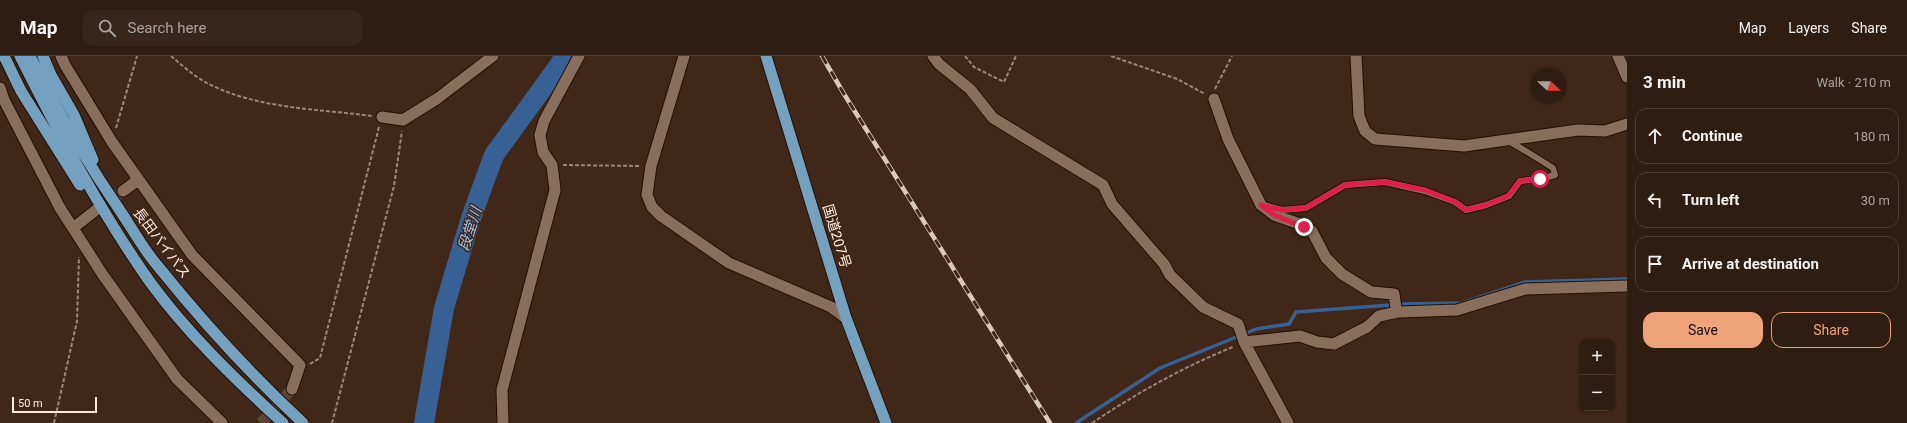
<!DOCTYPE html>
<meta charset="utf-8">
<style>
body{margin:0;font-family:Roboto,"Noto Sans JP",sans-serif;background:#38261a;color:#f1f3f6}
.controls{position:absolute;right:12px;bottom:12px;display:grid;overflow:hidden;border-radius:8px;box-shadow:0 1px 3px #0004}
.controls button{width:36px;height:36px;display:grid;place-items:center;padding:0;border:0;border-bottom:1px solid #4b3b31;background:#301d11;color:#f1f3f6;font:20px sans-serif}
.compass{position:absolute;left:1531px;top:12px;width:36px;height:36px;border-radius:50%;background:#301d11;box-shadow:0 1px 3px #0004;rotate:111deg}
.scale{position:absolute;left:12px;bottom:10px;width:85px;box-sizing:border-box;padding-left:4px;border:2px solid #fdece2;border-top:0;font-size:11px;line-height:14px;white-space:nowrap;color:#fdece2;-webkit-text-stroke:3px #402717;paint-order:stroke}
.stop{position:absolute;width:12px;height:12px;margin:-9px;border:3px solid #e11d48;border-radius:50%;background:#fff}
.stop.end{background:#e11d48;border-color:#fff;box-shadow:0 1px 4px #0008}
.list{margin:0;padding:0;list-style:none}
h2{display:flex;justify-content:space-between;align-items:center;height:52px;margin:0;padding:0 16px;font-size:17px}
h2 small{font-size:13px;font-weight:400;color:#a8a29f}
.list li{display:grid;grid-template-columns:26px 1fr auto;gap:12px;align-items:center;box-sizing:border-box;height:56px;margin:0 8px 8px;padding:0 8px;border:1px solid #4b3b31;border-radius:12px}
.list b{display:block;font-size:15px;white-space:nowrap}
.list em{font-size:13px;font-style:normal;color:#a8a29f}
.actions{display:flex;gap:8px;padding:12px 16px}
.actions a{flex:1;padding:9px 0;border:1px solid #f0a279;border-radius:12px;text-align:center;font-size:14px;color:#f0a279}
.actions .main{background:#f0a279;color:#111}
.icon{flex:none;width:22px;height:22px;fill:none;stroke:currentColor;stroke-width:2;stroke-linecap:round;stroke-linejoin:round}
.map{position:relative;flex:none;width:1627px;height:367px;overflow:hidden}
header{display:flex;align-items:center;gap:24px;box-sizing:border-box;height:56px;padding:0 20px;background:#301d11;border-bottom:1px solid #4b3b31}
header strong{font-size:19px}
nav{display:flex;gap:22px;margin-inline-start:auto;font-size:14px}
.search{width:280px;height:36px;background:#38261a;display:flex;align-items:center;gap:10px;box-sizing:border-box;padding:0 14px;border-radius:12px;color:#a8a29f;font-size:15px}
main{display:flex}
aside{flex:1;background:#301d11}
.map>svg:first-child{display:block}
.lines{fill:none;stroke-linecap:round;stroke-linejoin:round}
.stream{stroke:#376194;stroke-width:3.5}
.river{stroke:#376194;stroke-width:20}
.minor-tunnel{stroke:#5c4535;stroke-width:11;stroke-dasharray:11 5.5;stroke-linecap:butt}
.service-casing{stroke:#250f02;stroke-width:8}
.minor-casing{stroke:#250f02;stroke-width:13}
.trunk-casing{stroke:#250f02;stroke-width:13}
.path{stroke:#9b8679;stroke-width:2;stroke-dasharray:4 2;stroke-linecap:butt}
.service{stroke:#8a6e5c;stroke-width:6}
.minor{stroke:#8a6e5c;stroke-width:11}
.trunk{stroke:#73a1bf;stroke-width:11}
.rail-casing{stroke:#dbc9bd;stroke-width:4.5}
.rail{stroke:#402717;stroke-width:3;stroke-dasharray:9;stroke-linecap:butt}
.route{stroke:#e11d48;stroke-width:5}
.labels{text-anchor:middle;stroke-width:3;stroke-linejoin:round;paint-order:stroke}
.street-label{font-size:14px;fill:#fdece2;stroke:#402717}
.water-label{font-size:15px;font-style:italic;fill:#a0c5f2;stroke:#402717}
</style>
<header>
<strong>Map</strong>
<div class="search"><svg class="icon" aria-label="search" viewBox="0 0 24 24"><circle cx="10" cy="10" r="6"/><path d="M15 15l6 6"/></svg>Search here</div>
<nav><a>Map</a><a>Layers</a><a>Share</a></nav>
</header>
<main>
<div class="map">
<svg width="1627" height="367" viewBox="0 0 1627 367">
<rect width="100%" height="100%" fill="#402717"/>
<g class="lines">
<path class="stream" d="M1076 367 1160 312 1256 273 1289 268 1296 256 1404 248 1462 247 1525 226 1627 223"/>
<path class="river" d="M424 367 444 252 471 162 494 99 558 11 565 0"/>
<path class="minor-tunnel" d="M96 154 123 135
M261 367 292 333"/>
<defs>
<path id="service" d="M1267 150 1282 154 1306 152 1345 129 1385 126 1425 135 1455 146 1466 154 1486 149 1509 140 1520 125 1540 123 1555 119 1553 112C1538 103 1524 93 1508 85"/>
<path id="minor" d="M61 0 65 9 112 86 192 199 300 309 292 333
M684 0 651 110 647 139 652 151 661 160 729 207 831 251 846 262
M933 0 939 8 970 33 993 62 1103 129 1112 148 1164 208 1170 219 1203 251 1238 268 1244 286 1288 367
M1356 0 1359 60 1365 75 1375 83 1464 90 1578 74 1605 75 1627 68
M1618 0 1627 21
M0 32 4 44 60 152 103 219 177 323 222 367
M1214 43 1228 83 1261 149 1274 159 1297 167 1312 175 1326 202 1342 218 1371 236 1394 238 1396 252 1398 256
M382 61 403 64 438 42 493 0
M123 135 138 124
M73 172 96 154
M1244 286 1300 280 1317 286 1334 288 1367 271 1379 260 1398 256 1457 254 1525 233 1627 230
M503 367 502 334 555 134 552 109 543 96 540 79 544 65 579 0"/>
<path id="trunk" d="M4 0 21 35 80 129
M20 0C59 78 100 155 150 226 187 277 237 325 283 367
M30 0C58 57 89 110 125 162 135 178 145 195 157 209 202 265 251 319 303 367
M43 0 51 19 74 59 93 104
M766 0 846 262 886 367"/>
</defs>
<use href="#service" class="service-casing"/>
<use href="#minor" class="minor-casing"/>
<use href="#trunk" class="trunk-casing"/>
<path class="path" d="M171 0C184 11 197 23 213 30 262 53 319 53 372 60
M965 0 974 11 1004 26 1016 0
M1111 0 1177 23 1205 38
M1215 33 1232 0
M116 72 137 0
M563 109 640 110
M310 308 320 302 379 71
M54 367 77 265 79 201
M332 367 394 130 402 75
M1092 367C1137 337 1183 311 1233 291"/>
<use href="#service" class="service"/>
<use href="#minor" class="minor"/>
<use href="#trunk" class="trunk"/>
<defs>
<path id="rail" d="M822 0 844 38 1050 367"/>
</defs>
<use href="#rail" class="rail-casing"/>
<use href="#rail" class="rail"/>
</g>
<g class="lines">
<path class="route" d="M1304 171 1274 159 1261 149 1282 154 1306 152 1345 129 1385 126 1425 134 1455 146 1466 154 1486 149 1508 140 1520 125 1540 123"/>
</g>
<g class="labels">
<g class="street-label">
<text transform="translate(837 180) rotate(73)" y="5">国道207号</text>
<text transform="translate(162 187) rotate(53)" y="5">長田バイパス</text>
</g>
<g class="water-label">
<text transform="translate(470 173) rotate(-72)" y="5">段堂川</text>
</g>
</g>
</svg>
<div class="controls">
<button>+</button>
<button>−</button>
</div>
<svg class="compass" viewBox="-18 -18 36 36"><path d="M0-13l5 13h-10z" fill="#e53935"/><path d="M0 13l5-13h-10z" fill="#a8a29f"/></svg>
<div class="scale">50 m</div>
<div class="stop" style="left:1540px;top:123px"></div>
<div class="stop end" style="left:1304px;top:171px"></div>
</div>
<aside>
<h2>3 min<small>Walk · 210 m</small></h2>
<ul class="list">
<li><svg class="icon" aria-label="ahead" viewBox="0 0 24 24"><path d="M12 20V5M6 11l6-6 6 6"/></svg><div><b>Continue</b></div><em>180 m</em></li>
<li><svg class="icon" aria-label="left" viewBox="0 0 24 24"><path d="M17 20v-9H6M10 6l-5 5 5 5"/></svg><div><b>Turn left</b></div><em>30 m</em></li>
<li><svg class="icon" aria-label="arrive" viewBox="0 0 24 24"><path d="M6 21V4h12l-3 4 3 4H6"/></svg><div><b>Arrive at destination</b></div></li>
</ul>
<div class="actions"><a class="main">Save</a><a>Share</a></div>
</aside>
</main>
